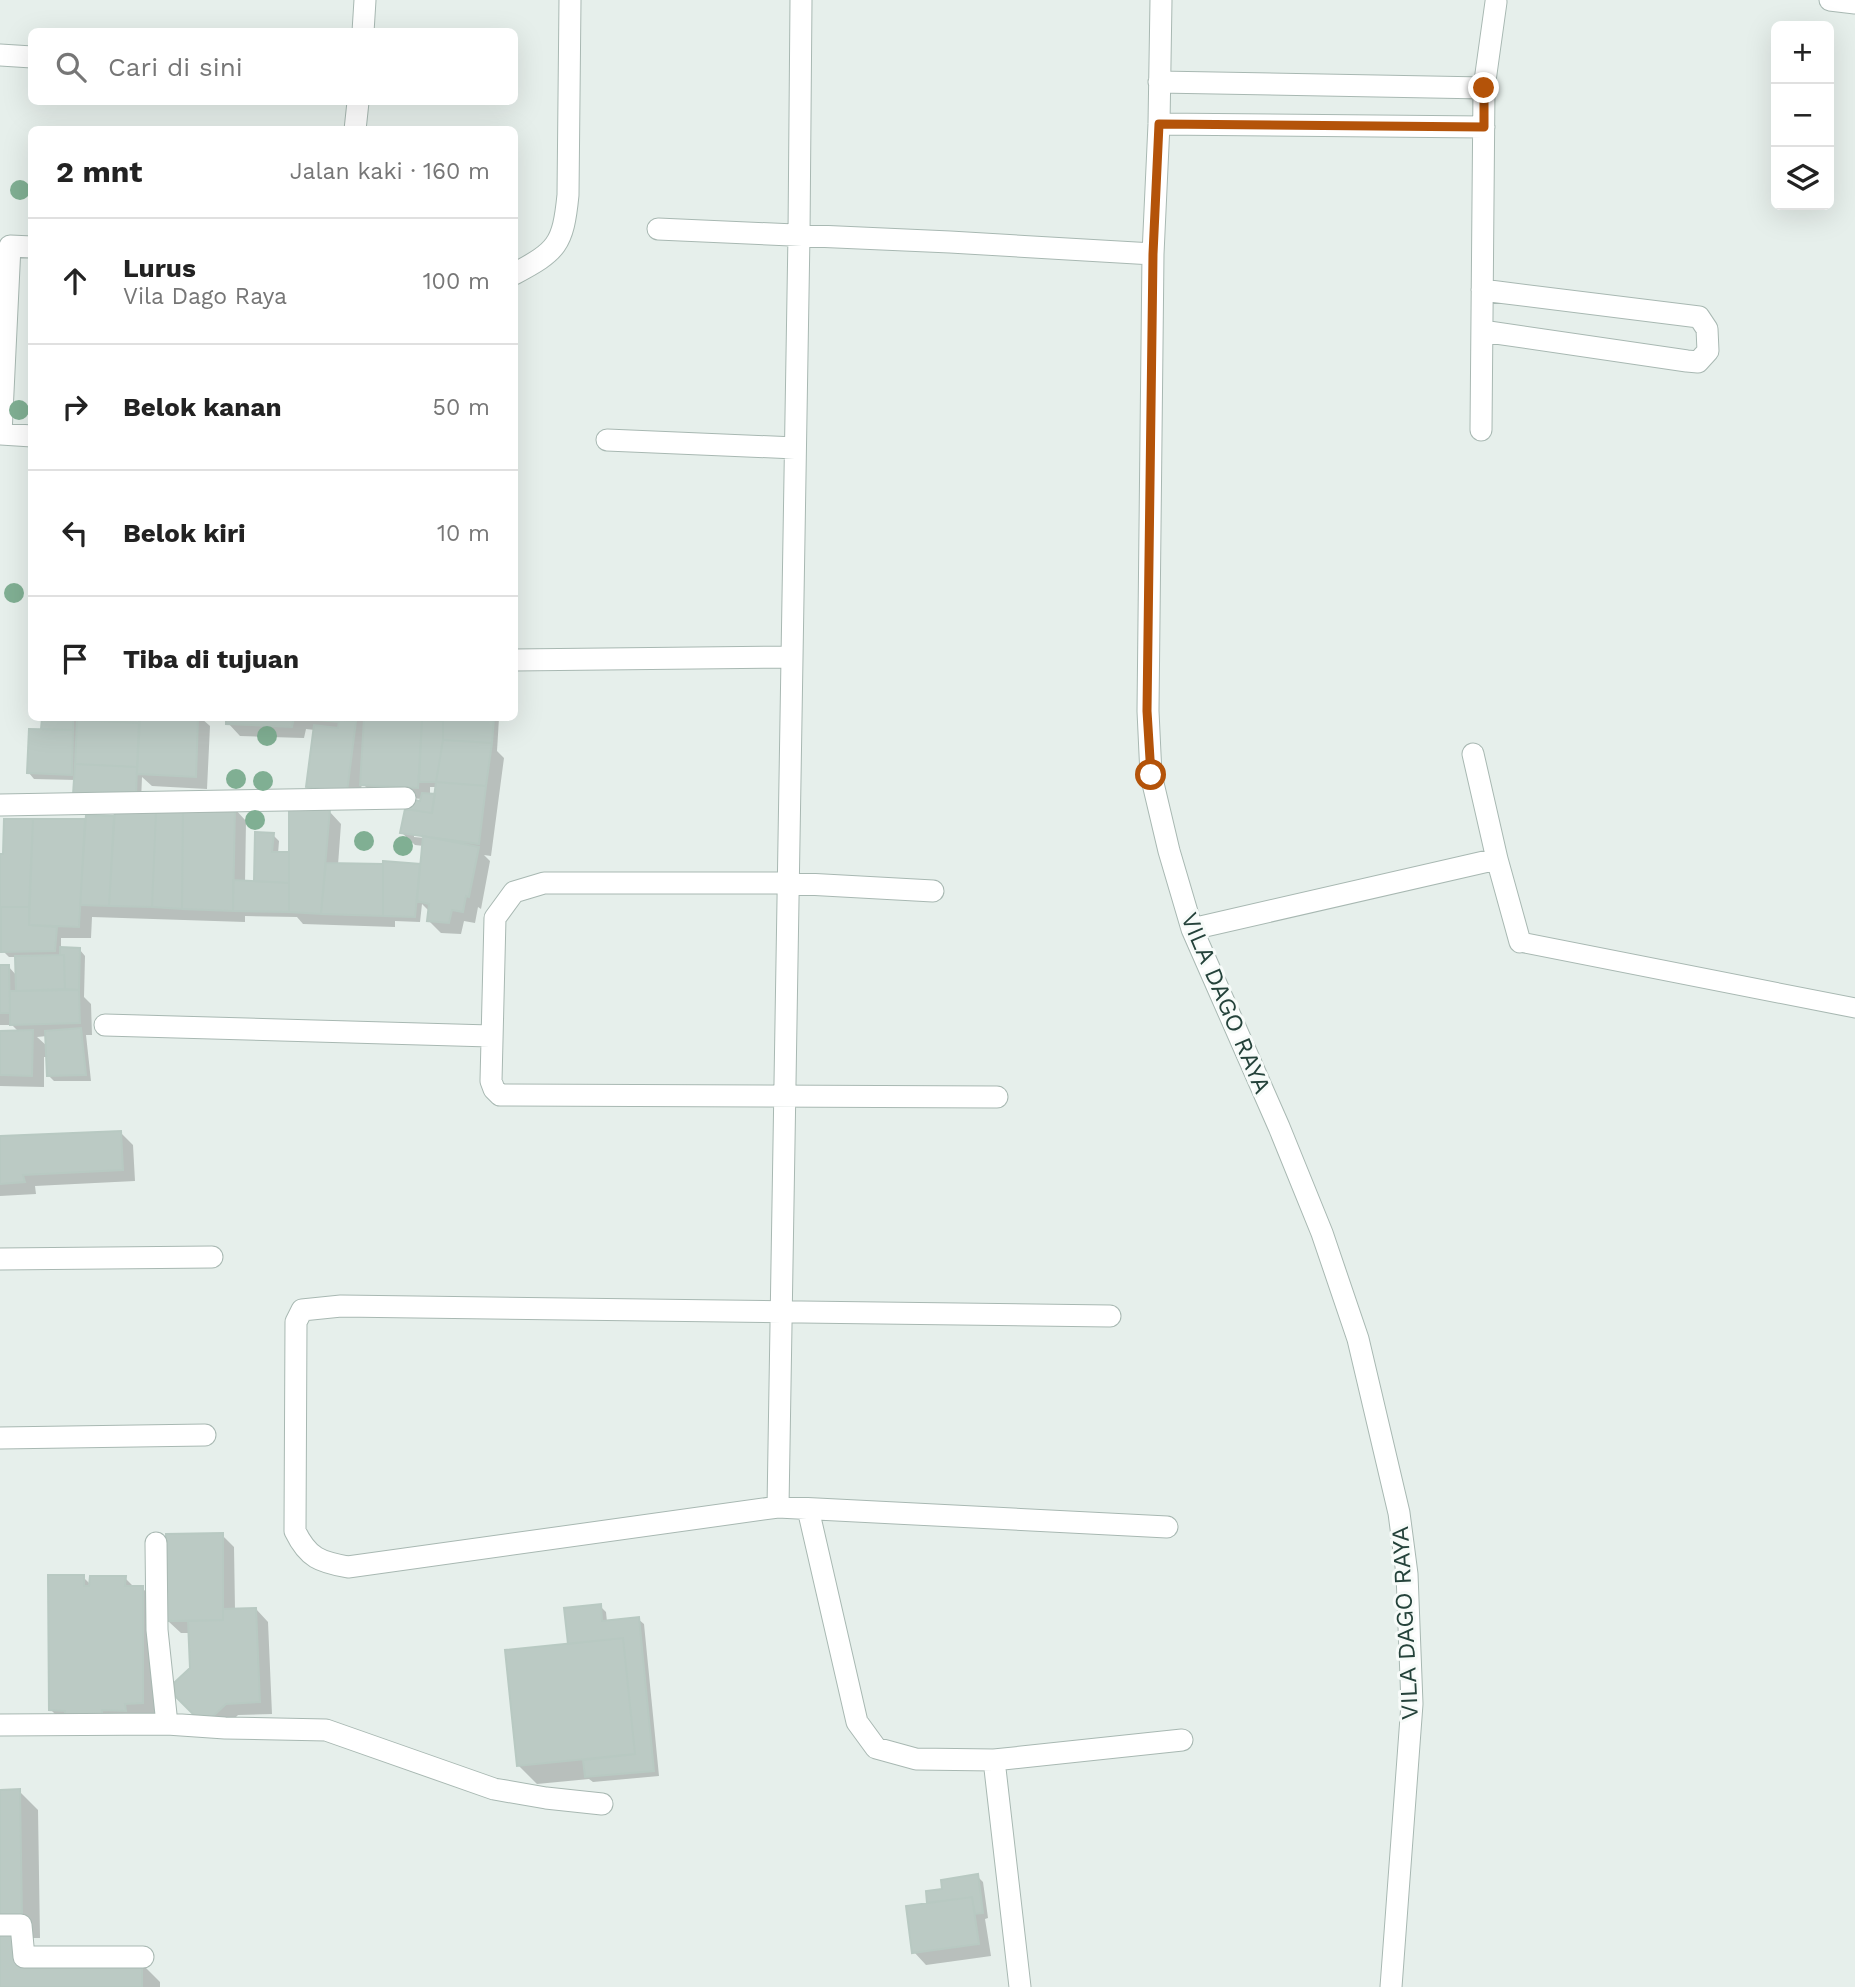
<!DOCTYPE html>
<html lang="id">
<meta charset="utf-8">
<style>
body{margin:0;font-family:"Work Sans",sans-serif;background:#f2f2f2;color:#222}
.controls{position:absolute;right:21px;top:21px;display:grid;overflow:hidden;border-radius:10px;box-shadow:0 7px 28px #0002}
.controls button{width:63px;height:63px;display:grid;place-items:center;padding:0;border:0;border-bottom:2px solid #e0e0e0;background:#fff;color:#222;font:35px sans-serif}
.stop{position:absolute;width:21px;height:21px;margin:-16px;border:5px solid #b45309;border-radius:50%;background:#fff}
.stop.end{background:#b45309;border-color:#fff;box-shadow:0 2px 7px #0008}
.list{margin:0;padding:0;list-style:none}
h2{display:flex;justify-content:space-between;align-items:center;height:91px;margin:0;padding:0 28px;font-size:30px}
h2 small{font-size:23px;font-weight:400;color:#767676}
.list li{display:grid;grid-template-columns:46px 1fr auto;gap:21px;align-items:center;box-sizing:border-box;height:126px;padding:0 28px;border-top:2px solid #e0e0e0}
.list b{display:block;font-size:26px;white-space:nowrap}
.list p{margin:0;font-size:23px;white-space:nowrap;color:#767676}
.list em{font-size:23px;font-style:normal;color:#767676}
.icon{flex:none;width:38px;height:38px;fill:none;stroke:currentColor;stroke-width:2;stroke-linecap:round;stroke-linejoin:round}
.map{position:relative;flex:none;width:1855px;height:1987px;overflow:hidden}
.search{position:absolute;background:#fff;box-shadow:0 7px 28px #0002;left:28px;top:28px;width:490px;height:77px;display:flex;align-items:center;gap:18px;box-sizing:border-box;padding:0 24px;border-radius:10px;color:#767676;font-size:26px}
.panel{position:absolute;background:#fff;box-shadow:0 7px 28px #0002;left:28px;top:126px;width:490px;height:595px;border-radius:10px}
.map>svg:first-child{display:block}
.shadow{fill:#0003;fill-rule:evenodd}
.building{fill:#bbcac4;stroke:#b8c9c2;stroke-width:2}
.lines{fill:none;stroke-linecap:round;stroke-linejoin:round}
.service-casing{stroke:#a8b8b2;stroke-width:21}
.minor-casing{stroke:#a8b8b2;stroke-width:23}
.service{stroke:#fff;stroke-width:19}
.minor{stroke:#fff;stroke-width:21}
.tree{fill:#80af93}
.route{stroke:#b45309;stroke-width:9}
.labels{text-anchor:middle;stroke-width:6;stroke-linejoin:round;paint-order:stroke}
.street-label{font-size:24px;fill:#24423a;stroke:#f7fbf9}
</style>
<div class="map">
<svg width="1855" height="1987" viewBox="0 0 1855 1987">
<rect width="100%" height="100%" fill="#e6efeb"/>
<path class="shadow" d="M44 718H201L210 726 207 789 152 786 142 777 141 801 76 780 34 779 29 773 43 731Z
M228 718H435V722L445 723V718H499L497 751 504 758 491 856 484 855 490 861 481 909 478 907 475 923 464 921 461 934 441 933 429 921 430 912 422 904 420 922 395 921V927L303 924 297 917 245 916V922L92 917 91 938H61V949L80 950 85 956 84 997 91 1004 92 1035H86L91 1081H54L48 1075V1057H44V1087L0 1086V1032H19L12 1025H0V967L8 966 17 976V957H9L3 951V919L0 918V856H5V821H87V817L116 818 234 808 246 821 245 883H255L257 834 273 835 279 841 278 854H291L329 811 341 824 338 865 382 866 385 863 422 866 424 846 415 845 402 833 410 798 375 796 362 783 359 804 320 798 308 786 315 730 306 729 304 738 240 736 228 723ZM430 787H438L436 798 430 796ZM410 798 422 799 421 803 410 801ZM414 833 425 835V838L414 837ZM47 1036V1046L37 1037Z
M120 1132 133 1145 135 1181 35 1186 36 1194 0 1196V1137Z
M222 1535 234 1547 235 1610 256 1609 268 1622 272 1714 238 1715 222 1731 213 1732 192 1668 190 1633H181L168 1621Z
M83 1577 91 1585 125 1578 135 1588H142L161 1606V1721L69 1728 51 1710Z
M600 1606 606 1612 607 1622 638 1619 644 1624 659 1776 593 1782 589 1779 537 1784 518 1765 570 1645Z
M0 1791H19L38 1810 40 1938H20L34 1952 141 1963 160 1982V1987H0Z
M977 1876 983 1882 988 1918 985 1919 991 1956 926 1965 914 1952 931 1904 929 1902 944 1890Z"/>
<path class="building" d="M42 718H73V730L41 729Z
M77 718H140L139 723 77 720Z
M140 718H198L196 777 137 774Z
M226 718H294L292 727 226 724Z
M294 718H354V721L339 720V722Z
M364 718H422L418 788 360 785Z
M443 718H494L492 743 443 740Z
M77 720 139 723 137 767 75 764Z
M339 720 356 721 347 792 306 787 314 725 338 728Z
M422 720 443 721V740L436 782H419Z
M29 729 73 730 72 775 27 773Z
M443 740 492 743 486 786 436 782Z
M75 764 137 767 136 796 73 795Z
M436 782 486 786 479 844 400 833 405 809 432 813Z
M422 793 435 794 432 813 405 809 408 799 420 801Z
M183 805 235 807 233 911 182 909Z
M183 805 182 909 152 907 156 812Z
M115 809 156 812 152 907 109 906Z
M289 809H330L321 914 289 912Z
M86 815 114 816 109 906 80 905Z
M4 819H33L29 907H0V854H3Z
M33 819H85L79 927 29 925Z
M255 832 274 833 272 852H289V883L254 881Z
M423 836 479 847 469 897 466 896 463 912 452 910 449 923 427 921 429 904 417 901Z
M383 861 420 864 415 917 383 916Z
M326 863 383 864V916L321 914Z
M233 880 289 883V912L233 911Z
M1 907H29V925L57 927 55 951 1 952Z
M60 947 80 948 79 990 65 989 64 955H60Z
M64 955 65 989 16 991 15 956Z
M0 965H9L10 1013H0Z
M79 990 80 1023 10 1025V991Z
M81 1028 86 1075 47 1076 45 1031Z
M33 1030 32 1076 0 1075V1031Z
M121 1131 123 1170 23 1175 25 1182 0 1184V1136Z
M223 1533V1620L167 1621 166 1534Z
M48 1575H84V1586H89L90 1576H126L125 1586H143V1703L125 1704 126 1711 102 1710V1717L65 1716V1711L49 1710Z
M601 1604 602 1621 639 1617 654 1771 585 1777 583 1760 635 1754 623 1638 568 1644 564 1608Z
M256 1608 260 1702 226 1704 209 1720H199L175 1696 174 1683 190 1668 188 1621 223 1620V1609Z
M623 1638 635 1754 517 1766 505 1650Z
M20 1789 22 1920 0 1921V1790Z
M978 1874 983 1913 975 1914 972 1897 927 1903 926 1891 942 1889 941 1880Z
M972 1897 979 1944 912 1953 906 1906Z
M0 1932H16V1961H142V1987H0Z"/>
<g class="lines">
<defs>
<path id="service" d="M1520 942 1855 1008"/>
<path id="minor" d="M1161 0 1159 124 1153 254 1148 711 1151 775 1169 851 1192 929 1279 1127 1322 1233 1358 1339 1399 1513 1407 1574 1412 1704 1391 1987
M1830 0 1855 3
M363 32 365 0
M0 55 32 57
M1159 82 1484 88
M1159 124 1484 127
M355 130 358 102
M658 229 950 242 1153 254
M32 247 10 246 1 434 32 436
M514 274C557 251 563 245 568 195L570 0
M1482 331 1687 361 1698 362 1708 351 1707 329 1699 317 1482 290
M1481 430 1484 88 1496 2
M607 440 795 448
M514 660 792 657
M1473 754 1497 859 1520 942
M0 805 405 798
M933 891 788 883H544L514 892 495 918 491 1081 494 1089 500 1095 997 1097
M1192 929 1497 859
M105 1025 490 1036
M0 1259 212 1257
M1110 1316 341 1306 302 1310 296 1322 295 1531C308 1558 320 1562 348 1567L778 1507 1167 1527
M0 1438 205 1435
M778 1507 799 234 801 0
M808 1509 857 1722 876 1748 916 1759 994 1760 1182 1740
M156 1543 157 1630 167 1724
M0 1725 167 1724 225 1728 326 1730 494 1789 546 1798 602 1804
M994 1760 1020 1987
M0 1925H21L24 1957H143"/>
</defs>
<use href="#service" class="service-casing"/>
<use href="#minor" class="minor-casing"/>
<use href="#service" class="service"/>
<use href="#minor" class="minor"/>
</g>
<g class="tree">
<circle cx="20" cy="190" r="10"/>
<circle cx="19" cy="410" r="10"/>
<circle cx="14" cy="593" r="10"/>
<circle cx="267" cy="736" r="10"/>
<circle cx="236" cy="779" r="10"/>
<circle cx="263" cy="781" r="10"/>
<circle cx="255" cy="820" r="10"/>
<circle cx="364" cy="841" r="10"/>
<circle cx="403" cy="846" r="10"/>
</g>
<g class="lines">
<path class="route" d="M1151 775 1147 711 1153 254 1159 124 1484 127V88"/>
</g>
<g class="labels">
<g class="street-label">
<text transform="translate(1226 1003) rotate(67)" y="8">VILA DAGO RAYA</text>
<text transform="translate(1405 1623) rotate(-93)" y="8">VILA DAGO RAYA</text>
</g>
</g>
</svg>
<div class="controls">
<button>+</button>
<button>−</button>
<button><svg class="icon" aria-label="layers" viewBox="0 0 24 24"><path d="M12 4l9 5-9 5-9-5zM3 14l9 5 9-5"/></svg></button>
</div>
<div class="stop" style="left:1151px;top:775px"></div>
<div class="stop end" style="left:1484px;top:88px"></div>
<div class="search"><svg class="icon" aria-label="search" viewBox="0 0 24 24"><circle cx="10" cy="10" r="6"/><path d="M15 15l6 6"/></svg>Cari di sini</div>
<section class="panel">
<h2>2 mnt<small>Jalan kaki · 160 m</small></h2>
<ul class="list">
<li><svg class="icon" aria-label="ahead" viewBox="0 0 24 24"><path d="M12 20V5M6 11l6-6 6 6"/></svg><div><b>Lurus</b><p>Vila Dago Raya</p></div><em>100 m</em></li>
<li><svg class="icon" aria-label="right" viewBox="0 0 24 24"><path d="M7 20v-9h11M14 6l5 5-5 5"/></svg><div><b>Belok kanan</b></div><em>50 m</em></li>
<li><svg class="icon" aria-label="left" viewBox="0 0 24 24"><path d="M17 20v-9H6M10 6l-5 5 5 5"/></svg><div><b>Belok kiri</b></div><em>10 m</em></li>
<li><svg class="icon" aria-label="arrive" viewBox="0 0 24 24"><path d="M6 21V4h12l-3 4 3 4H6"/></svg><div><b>Tiba di tujuan</b></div></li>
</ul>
</section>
</div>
